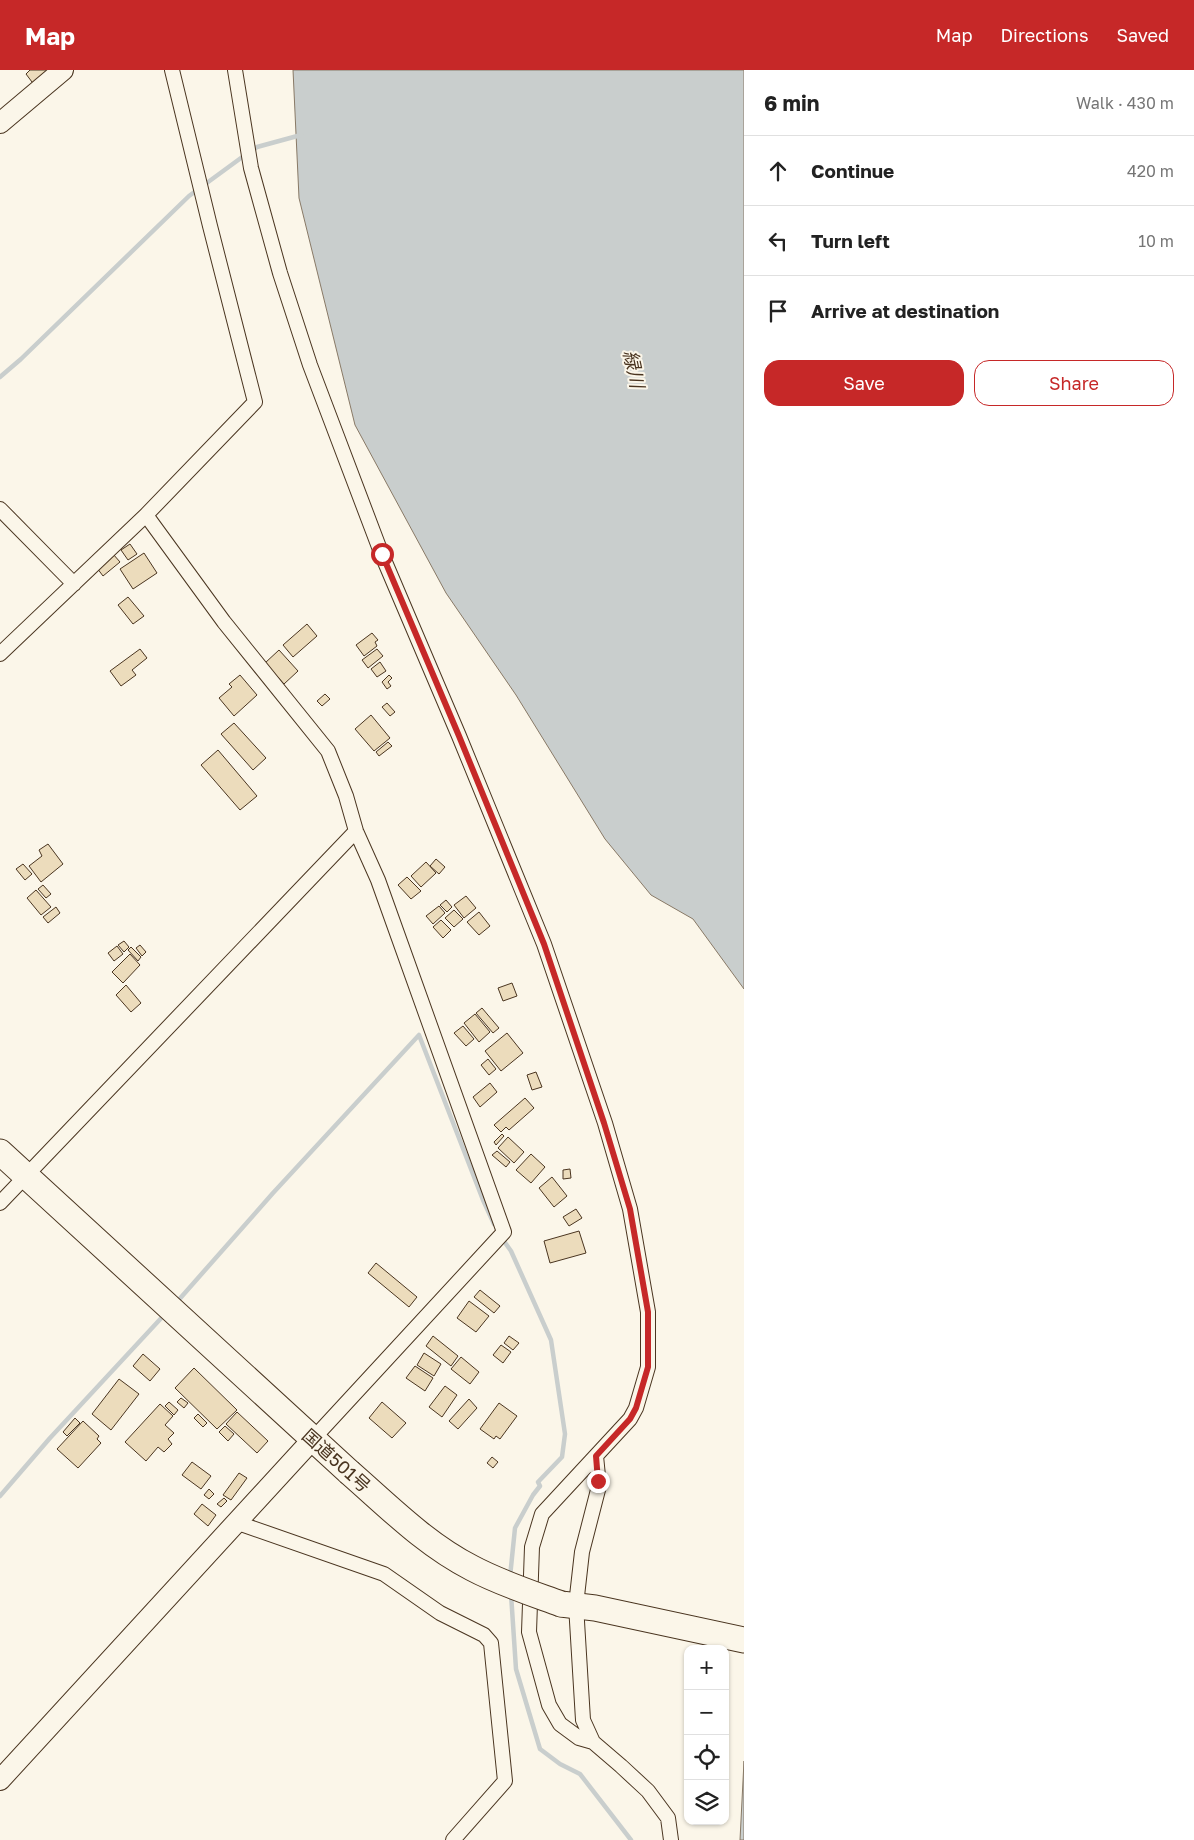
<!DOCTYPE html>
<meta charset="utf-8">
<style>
body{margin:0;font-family:"Golos Text","Noto Sans JP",sans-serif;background:#f6f6f6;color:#222}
.controls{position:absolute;right:15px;bottom:15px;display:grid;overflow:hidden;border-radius:10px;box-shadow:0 1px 4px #0004}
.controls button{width:45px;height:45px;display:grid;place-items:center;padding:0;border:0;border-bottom:1px solid #e0e0e0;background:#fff;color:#222;font:25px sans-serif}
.stop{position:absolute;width:15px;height:15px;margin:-11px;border:4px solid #c62828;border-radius:50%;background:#fff}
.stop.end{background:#c62828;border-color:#fff;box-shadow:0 1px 5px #0008}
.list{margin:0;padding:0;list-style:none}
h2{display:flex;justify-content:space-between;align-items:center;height:65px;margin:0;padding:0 20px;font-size:21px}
h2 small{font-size:16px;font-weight:400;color:#767676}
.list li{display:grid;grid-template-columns:32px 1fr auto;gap:15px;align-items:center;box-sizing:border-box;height:70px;padding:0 20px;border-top:1px solid #e0e0e0}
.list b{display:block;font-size:19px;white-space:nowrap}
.list em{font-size:16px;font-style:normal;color:#767676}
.actions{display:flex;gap:10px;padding:15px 20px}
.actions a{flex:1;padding:11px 0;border:1px solid #c62828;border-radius:15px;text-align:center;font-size:18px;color:#c62828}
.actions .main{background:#c62828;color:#fff}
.icon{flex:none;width:28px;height:28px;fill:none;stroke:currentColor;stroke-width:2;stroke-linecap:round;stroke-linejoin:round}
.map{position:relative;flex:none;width:744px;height:1770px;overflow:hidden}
header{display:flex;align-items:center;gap:30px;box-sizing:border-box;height:70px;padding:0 25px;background:#c62828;color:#fff}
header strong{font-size:24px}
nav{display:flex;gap:28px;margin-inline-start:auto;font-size:18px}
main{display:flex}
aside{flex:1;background:#fff}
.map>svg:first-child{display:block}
.water{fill:#c9cecd;stroke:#887966}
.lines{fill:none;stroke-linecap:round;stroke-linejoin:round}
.stream{stroke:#c9cecd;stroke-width:4.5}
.building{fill:#ecdcbc;stroke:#4a3520}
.street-casing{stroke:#4a3520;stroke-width:16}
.secondary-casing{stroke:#4a3520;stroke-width:22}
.highway-casing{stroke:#4a3520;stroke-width:27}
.street{stroke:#fbf6e9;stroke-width:14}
.secondary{stroke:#fbf6e9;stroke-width:20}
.highway{stroke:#fbf6e9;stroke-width:25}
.highway-bridge-casing{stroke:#4a3520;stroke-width:27;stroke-linecap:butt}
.highway-bridge{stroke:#fbf6e9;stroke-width:25}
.route{stroke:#c62828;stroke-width:6}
.labels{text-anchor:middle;stroke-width:4;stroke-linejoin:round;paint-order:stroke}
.street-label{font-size:18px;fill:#4a3520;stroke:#fbf6e9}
.water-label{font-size:19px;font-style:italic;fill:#4a3520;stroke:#fbf6e9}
</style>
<header>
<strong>Map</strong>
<nav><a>Map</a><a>Directions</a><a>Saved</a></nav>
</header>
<main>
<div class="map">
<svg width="744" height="1770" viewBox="0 0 744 1770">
<rect width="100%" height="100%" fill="#fbf6e9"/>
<path class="water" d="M293 0H744V919L693 849 651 825 605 769 516 625 446 523 355 355 299 128Z
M744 1691V1770H740Z"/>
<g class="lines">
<path class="stream" d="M252 81 257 77 301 65
M0 307 21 289 189 126 245 85
M501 1167 511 1181 551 1270 565 1364 562 1387 538 1412 540 1416 533 1425 515 1458 510 1507
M176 1233 273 1123 419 965 483 1130 494 1154
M0 1426 50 1368 165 1244
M511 1524 516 1599 540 1679 560 1694 580 1704 631 1770"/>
</g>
<path class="building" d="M30 0H57L35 16 26 4Z
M130 474 137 484 128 490 121 480Z
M144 483 157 503 133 519 120 499Z
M113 484 120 492 103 506 97 498Z
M128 527 144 546 133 554 118 535Z
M307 554 317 566 293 587 283 575Z
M372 563 378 570 375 572 377 576 364 586 356 575Z
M140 579 147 588 132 600 136 605 121 616 110 601Z
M377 579 383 586 368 598 362 590Z
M279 580 298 601 284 614 265 593Z
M380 592 386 601 377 607 371 599Z
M240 605 257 625 234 646 219 628 232 617 229 614Z
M389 605 392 608 388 612 391 616 387 619 382 612Z
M325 624 330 629 322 636 317 631Z
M387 633 395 642 390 646 382 637Z
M371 645 390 668 374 681 355 659Z
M234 653 266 688 253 700 221 664Z
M388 672 392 676 379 686 376 682Z
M218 680 257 726 240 740 201 695Z
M48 774 63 794 41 812 29 796 42 786 39 780Z
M436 789 445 797 439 804 430 796Z
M426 792 436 803 421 817 411 806Z
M23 794 32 804 25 810 16 799Z
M407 807 421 821 411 829 398 815Z
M43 815 51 824 46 828 38 819Z
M36 820 51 837 41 845 27 828Z
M466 826 476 838 464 848 454 835Z
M446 830 452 837 447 842 440 835Z
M439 836 445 843 433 854 426 846Z
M56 837 60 843 48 853 43 847Z
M454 840 463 849 454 857 445 848Z
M479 842 490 856 479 865 467 852Z
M441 850 451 860 443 868 433 857Z
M124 871 129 877 124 882 118 875Z
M140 875 146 882 142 886 136 878Z
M117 876 123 884 114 891 108 883Z
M131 877 141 887 138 891 128 880Z
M130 884 140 895 123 913 112 902Z
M512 913 517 926 503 931 498 918Z
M126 915 141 933 131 942 116 925Z
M482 938 499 958 493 963 476 943Z
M475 944 490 962 479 972 464 953Z
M463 956 474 969 466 976 454 963Z
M507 963 523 983 501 1001 485 981Z
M488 989 496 999 489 1005 481 995Z
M536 1002 542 1017 532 1020 527 1005Z
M490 1013 497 1022 480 1037 473 1027Z
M525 1028 534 1038 509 1060 506 1057 501 1062 494 1055Z
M502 1064 504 1066 496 1075 494 1072Z
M508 1067 524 1082 514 1093 498 1078Z
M497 1081 510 1092 506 1097 492 1085Z
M531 1084 545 1097 531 1113 516 1100Z
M570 1099 571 1108 563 1109V1100Z
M552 1107 567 1126 554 1137 539 1118Z
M576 1139 582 1148 569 1156 563 1147Z
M579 1161 586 1183 550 1193 544 1171Z
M376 1193 417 1227 409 1237 368 1203Z
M480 1220 500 1236 494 1243 474 1227Z
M469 1231 489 1246 476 1262 457 1248Z
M433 1266 458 1286 451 1296 426 1276Z
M509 1266 519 1273 513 1280 504 1273Z
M501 1275 511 1282 503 1293 493 1285Z
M424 1283 441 1294 434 1306 417 1295Z
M143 1284 160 1299 150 1311 133 1296Z
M461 1287 479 1302 470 1314 451 1299Z
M415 1296 433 1308 425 1321 406 1308Z
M194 1298 237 1340 217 1359 175 1318Z
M119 1309 139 1324 111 1360 92 1344Z
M445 1316 457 1325 442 1347 429 1337Z
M181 1328 188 1333 184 1338 177 1332Z
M469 1329 477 1338 458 1359 449 1351Z
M169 1332 178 1340 174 1345 165 1336Z
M382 1332 406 1353 392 1368 369 1348Z
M499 1333 517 1346 500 1369 496 1366 494 1369 480 1359Z
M160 1334 173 1346 165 1355 174 1363 168 1369 172 1374 164 1382 158 1377 146 1391 125 1372Z
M237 1342 268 1371 257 1383 226 1354Z
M198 1344 207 1353 203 1357 194 1348Z
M75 1348 80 1353 67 1366 63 1362Z
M83 1351 99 1366 97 1369 101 1373 78 1398 57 1379Z
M225 1356 234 1364 228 1371 219 1362Z
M492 1387 498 1392 493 1398 487 1393Z
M192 1392 211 1406 201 1419 182 1405Z
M239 1403 247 1408 231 1430 223 1425Z
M209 1419 214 1424 209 1429 204 1425Z
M224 1428 227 1431 221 1437 217 1434Z
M202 1434 216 1445 208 1456 194 1444Z"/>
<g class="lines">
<defs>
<path id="street" d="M235 0 251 98 280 203 310 295 382 485 459 666 544 874 605 1053 630 1139 648 1242V1297L636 1338 630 1349 542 1444 532 1477 529 1562 549 1635 560 1654 579 1668 593 1672 621 1696 648 1721 668 1748 671 1770
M0 439 74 514
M146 445 224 552 328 681 346 726 356 761 378 810 504 1162 312 1370
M0 584 146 445 255 332 210 156 172 0
M0 1133 356 761
M235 1452 384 1504 440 1543 484 1565 491 1573 505 1711 453 1770
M593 1672 583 1650 576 1535 582 1482 599 1416 596 1386"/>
<path id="secondary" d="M0 53 63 0
M0 1710 312 1370"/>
<path id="highway" d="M0 1082 349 1402
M561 1534 595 1538 744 1570"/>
</defs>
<use href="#street" class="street-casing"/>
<use href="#secondary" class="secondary-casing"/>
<use href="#highway" class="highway-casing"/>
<use href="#street" class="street"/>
<use href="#secondary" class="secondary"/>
<use href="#highway" class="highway"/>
<defs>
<path id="highway-bridge" d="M349 1402C388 1436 425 1474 472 1498 500 1513 531 1523 561 1534"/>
</defs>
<use href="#highway-bridge" class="highway-bridge-casing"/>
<use href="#highway-bridge" class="highway-bridge"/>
</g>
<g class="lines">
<path class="route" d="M382 484 459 666 544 874 604 1053 630 1139 648 1242V1297L636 1338 630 1349 596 1386 598 1411"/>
</g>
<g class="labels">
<g class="street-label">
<text transform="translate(336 1391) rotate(42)" y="6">国道501号</text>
</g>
<g class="water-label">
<text transform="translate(634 299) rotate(78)" y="7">緑川</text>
</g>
</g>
</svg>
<div class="controls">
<button>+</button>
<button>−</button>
<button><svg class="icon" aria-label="locate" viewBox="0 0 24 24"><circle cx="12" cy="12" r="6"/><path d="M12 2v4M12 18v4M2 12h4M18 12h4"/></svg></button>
<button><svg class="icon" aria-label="layers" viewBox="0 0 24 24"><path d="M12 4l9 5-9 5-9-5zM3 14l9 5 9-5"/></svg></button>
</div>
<div class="stop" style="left:382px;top:484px"></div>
<div class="stop end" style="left:598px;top:1411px"></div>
</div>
<aside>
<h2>6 min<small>Walk · 430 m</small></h2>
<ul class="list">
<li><svg class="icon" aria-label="ahead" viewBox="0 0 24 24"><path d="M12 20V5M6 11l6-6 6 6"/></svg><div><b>Continue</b></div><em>420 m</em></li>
<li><svg class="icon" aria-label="left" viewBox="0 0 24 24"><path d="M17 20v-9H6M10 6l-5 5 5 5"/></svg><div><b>Turn left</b></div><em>10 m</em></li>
<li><svg class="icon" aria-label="arrive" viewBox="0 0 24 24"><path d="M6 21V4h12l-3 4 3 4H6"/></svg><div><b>Arrive at destination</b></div></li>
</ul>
<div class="actions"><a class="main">Save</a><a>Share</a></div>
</aside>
</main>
